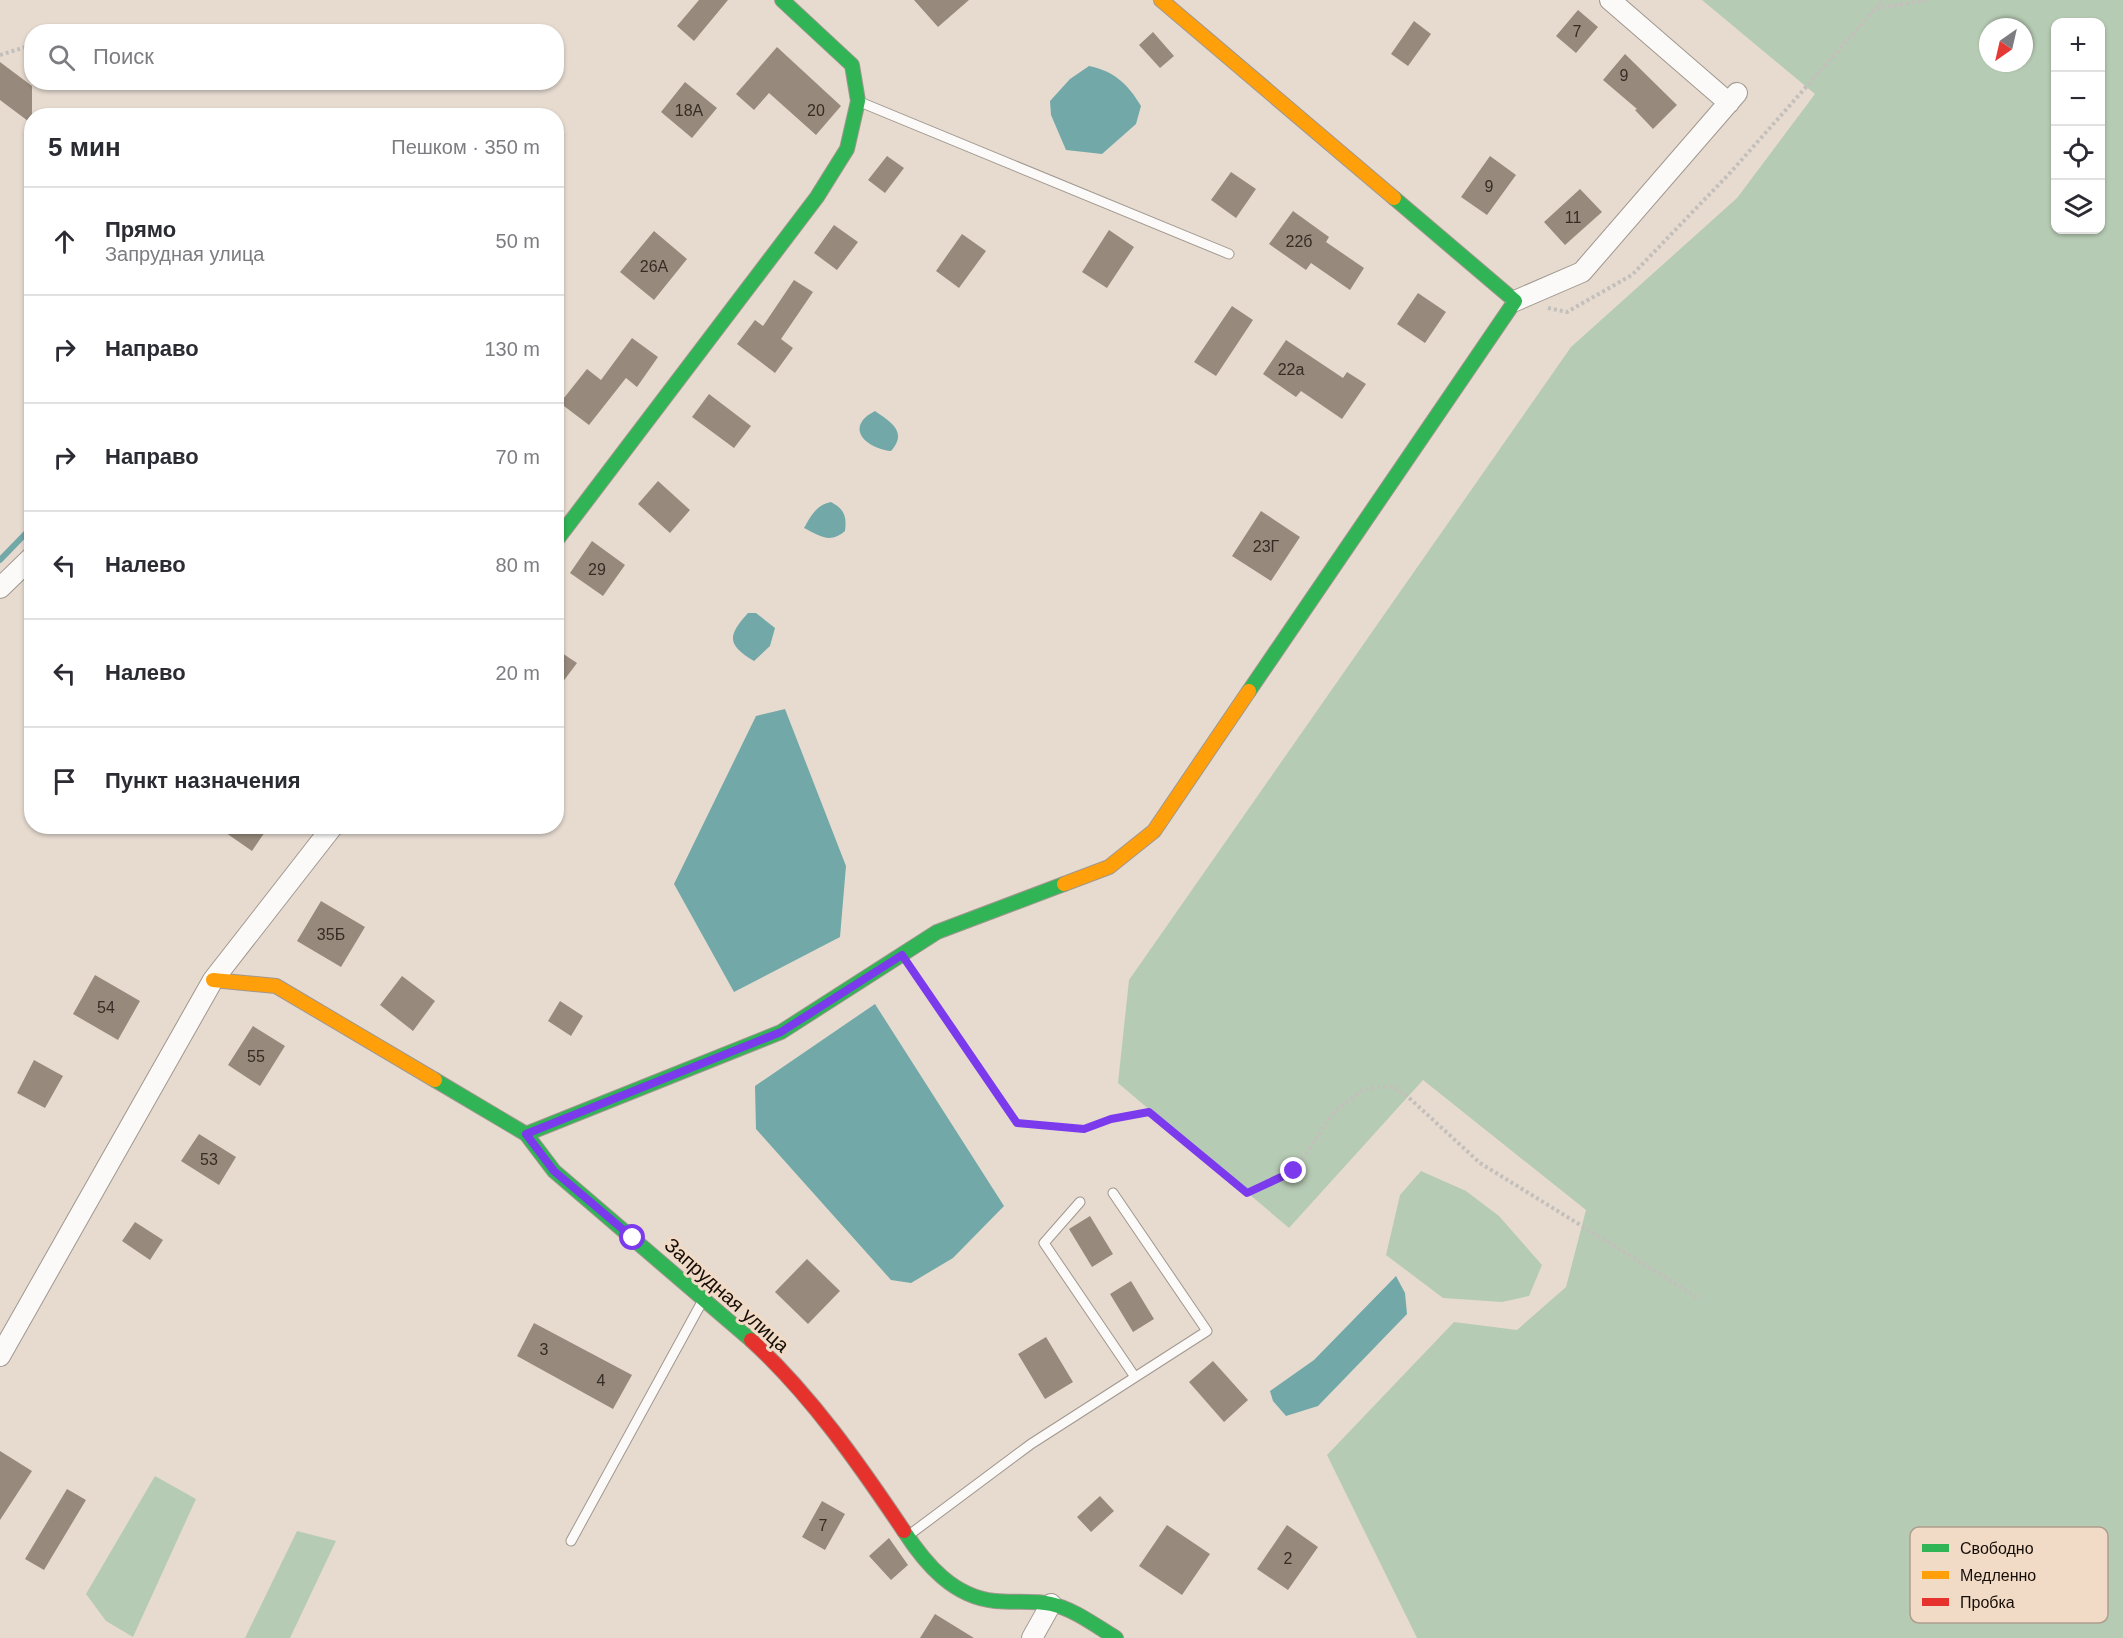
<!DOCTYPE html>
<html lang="ru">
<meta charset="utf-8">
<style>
body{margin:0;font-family:Arial,sans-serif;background:#f7f7f7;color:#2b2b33}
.controls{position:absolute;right:18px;top:18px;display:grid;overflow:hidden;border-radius:12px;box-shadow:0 2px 4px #0004}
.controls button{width:54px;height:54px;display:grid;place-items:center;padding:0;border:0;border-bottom:2px solid #e1e1e2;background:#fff;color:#2b2b33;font:30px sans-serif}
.compass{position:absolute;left:1979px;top:18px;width:54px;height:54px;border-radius:50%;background:#fff;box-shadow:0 2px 4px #0004;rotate:214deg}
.stop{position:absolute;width:18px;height:18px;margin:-14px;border:4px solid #7c3aed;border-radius:50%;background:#fff}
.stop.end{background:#7c3aed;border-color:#fff;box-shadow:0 2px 6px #0008}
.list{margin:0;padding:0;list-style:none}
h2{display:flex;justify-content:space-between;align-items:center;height:78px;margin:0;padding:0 24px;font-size:26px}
h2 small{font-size:20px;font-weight:400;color:#7c7c81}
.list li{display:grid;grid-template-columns:39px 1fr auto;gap:18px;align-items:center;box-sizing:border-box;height:108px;padding:0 24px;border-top:2px solid #e1e1e2}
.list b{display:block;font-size:22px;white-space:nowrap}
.list p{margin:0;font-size:20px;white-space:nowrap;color:#7c7c81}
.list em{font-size:20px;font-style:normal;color:#7c7c81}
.icon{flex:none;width:33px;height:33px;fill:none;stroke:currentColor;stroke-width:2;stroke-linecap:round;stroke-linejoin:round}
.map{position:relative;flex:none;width:2123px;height:1638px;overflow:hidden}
.search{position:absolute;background:#fff;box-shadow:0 2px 4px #0004;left:24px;top:24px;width:540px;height:66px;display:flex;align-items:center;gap:15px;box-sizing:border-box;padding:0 21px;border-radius:24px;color:#7c7c81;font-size:22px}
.panel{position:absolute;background:#fff;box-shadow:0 2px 4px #0004;left:24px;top:108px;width:540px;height:726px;border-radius:24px}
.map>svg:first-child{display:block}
.green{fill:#b6cbb4;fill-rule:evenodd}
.water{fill:#72a9a8}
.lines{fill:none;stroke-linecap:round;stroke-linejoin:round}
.stream{stroke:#72a9a8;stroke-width:6}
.building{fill:#978a7c}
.lane-casing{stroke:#a0978e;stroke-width:11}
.street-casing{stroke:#a0978e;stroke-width:22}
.fast-casing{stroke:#a0978e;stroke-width:16}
.slow-casing{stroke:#a0978e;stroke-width:16}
.jam-casing{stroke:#a0978e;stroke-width:16}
.path{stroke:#c3bfbb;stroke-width:4;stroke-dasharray:3 3;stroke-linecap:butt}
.lane{stroke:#fbfaf8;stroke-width:9}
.street{stroke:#fbfaf8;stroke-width:20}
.fast{stroke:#30b455;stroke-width:14}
.slow{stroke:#ff9f0a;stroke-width:14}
.jam{stroke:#e5322d;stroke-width:14}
.route{stroke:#7c3aed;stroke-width:8}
.labels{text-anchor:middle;stroke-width:6;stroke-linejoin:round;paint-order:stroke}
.number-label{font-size:16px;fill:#362c24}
.street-label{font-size:20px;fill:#150d07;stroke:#f1dbc6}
.key{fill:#f1dbc6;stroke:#af9d8d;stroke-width:1.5}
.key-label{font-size:16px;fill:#150d07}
</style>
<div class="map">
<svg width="2123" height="1638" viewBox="0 0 2123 1638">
<rect width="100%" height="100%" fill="#e7dbd0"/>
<path class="green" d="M1702 0H2123V1638H1417L1327 1455 1454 1322 1517 1330 1566 1287 1586 1210 1423 1080 1289 1228 1118 1083 1129 980 1571 347 1737 198 1815 94ZM2056 22H2100V230H2056ZM1988 27H2024V63H1988Z
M1421 1171 1466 1191 1499 1216 1542 1265 1529 1296 1502 1302 1443 1298 1386 1255 1400 1195Z
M155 1476 196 1499 133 1637 106 1621 86 1594Z
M297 1531 336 1541 290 1638H245Z"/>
<path class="water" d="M1089 66C1114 71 1128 84 1141 106L1136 124 1102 154 1066 150 1051 115 1050 101 1070 79Z
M875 411C891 422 908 432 891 451 865 448 844 427 875 411Z
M831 502C844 509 847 516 845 531 830 544 820 536 804 528 811 516 816 505 831 502Z
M748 613H756L775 628 770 646 754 661C727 645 727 636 748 613Z
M785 709 846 866 840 937 734 992 674 884 756 716Z
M875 1004 1004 1206 953 1258 911 1283 891 1280 756 1129 755 1086Z
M1396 1276 1405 1293 1407 1314 1318 1406 1286 1416 1273 1401 1270 1391 1314 1360Z"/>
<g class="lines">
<path class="stream" d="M0 560 32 527"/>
</g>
<path class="building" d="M699 0H728L694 41 677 26Z
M914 0H969L938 27Z
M1578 10 1598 27 1576 53 1556 36Z
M1414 21 1431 34 1408 66 1391 54Z
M1153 32 1174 56 1160 68 1139 45Z
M777 47 841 106 816 135 769 93 754 110 736 94Z
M1625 54 1677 105 1653 129 1635 110 1637 109 1603 80Z
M0 62 32 86V124L0 100Z
M685 82 717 108 692 138 661 112Z
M887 156 904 168 885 193 868 180Z
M1490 156 1516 175 1487 215 1461 197Z
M1231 172 1256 189 1236 218 1211 200Z
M1580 189 1602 212 1565 245 1544 222Z
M1293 211 1329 237 1326 242 1364 268 1350 290 1311 263 1306 270 1269 244Z
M834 225 858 242 837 270 814 253Z
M1109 230 1134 247 1107 288 1082 272Z
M654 231 687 259 654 300 620 272Z
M962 234 986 251 959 288 936 271Z
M794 280 813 292 781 339 793 348 775 373 737 344 755 320 763 326Z
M1418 293 1446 312 1425 343 1397 324Z
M1232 306 1253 320 1216 376 1194 362Z
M632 338 658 357 637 387 626 378 589 425 560 403 587 369 601 380Z
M1286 340 1343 378 1347 372 1366 384 1342 419 1301 391 1296 397 1263 374Z
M709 394 751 426 734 448 692 417Z
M658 481 690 510 670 533 638 504Z
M1261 511 1300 537 1271 581 1232 556Z
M592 541 625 565 603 596 570 573Z
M556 649 577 663 556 691Z
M216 826H269L252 851Z
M321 901 365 927 341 967 297 941Z
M95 975 140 1001 118 1040 73 1014Z
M402 976 435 1001 413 1031 380 1005Z
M560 1001 583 1016 571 1036 548 1021Z
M253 1026 285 1046 260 1086 228 1065Z
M34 1060 63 1076 45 1108 17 1093Z
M199 1134 236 1157 219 1185 181 1161Z
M1090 1216 1113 1254 1092 1267 1069 1229Z
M135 1222 163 1240 150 1260 122 1241Z
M807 1259 840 1291 808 1324 775 1292Z
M1131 1281 1154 1319 1133 1332 1110 1294Z
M534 1323 632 1375 613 1409 517 1356Z
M1046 1337 1073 1382 1045 1399 1018 1354Z
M1213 1361 1248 1400 1224 1422 1189 1382Z
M0 1451 32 1471 0 1520Z
M67 1489 86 1500 44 1570 25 1559Z
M1100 1496 1114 1511 1091 1532 1077 1517Z
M822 1501 845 1514 825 1550 802 1537Z
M1167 1525 1210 1554 1182 1595 1139 1566Z
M1287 1525 1318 1547 1288 1590 1257 1569Z
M889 1538 908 1565 891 1580 869 1556Z
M935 1614 974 1638H920Z"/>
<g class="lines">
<defs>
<path id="lane" d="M860 102 1229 254
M1080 1202 1044 1243 1135 1377
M909 1535 1031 1444 1207 1331 1113 1193
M571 1541 703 1300"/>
<path id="street" d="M1610 0 1729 103
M1515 301 1582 272 1737 93
M0 588 32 557
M0 1356 213 980 333 826
M1032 1638 1051 1604"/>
<path id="fast" d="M556 541 817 197 847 149 858 101 852 65 782 0
M1249 691 1515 301 1394 198
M435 1080 526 1134 554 1171 751 1340
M526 1134 781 1032 937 932 1064 884
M904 1531C926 1565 954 1597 995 1601 1013 1603 1033 1600 1051 1604 1074 1609 1096 1626 1116 1638"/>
<path id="slow" d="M1161 0 1394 198
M1064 884 1109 867 1154 831 1249 691
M213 980 276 986 435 1080"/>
<path id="jam" d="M751 1340C811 1395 859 1464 904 1531"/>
</defs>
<use href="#lane" class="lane-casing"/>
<use href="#street" class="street-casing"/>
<use href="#fast" class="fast-casing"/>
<use href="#slow" class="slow-casing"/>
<use href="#jam" class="jam-casing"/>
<path class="path" d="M1876 8 1884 0
M0 55 32 45
M1548 308 1567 312 1632 275 1730 173 1875 9 1927 0
M914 973 1017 1123 1084 1129 1111 1119 1149 1112 1247 1193 1294 1171 1335 1111 1364 1089 1392 1086 1407 1096 1480 1163 1700 1299"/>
<use href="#lane" class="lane"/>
<use href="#street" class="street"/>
<use href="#fast" class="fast"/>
<use href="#slow" class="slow"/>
<use href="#jam" class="jam"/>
</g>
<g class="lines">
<path class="route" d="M633 1238 554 1171 526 1134 781 1032 902 955 1017 1123 1084 1129 1111 1119 1149 1112 1247 1193 1294 1171"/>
</g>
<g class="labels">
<g class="number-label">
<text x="1577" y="37">7</text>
<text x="1624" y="81">9</text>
<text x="689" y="116">18А</text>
<text x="816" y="116">20</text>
<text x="1489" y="192">9</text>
<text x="1573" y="223">11</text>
<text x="1299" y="247">22б</text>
<text x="654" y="272">26А</text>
<text x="1291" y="375">22а</text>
<text x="1266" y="552">23Г</text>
<text x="597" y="575">29</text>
<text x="331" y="940">35Б</text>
<text x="106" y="1013">54</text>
<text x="256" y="1062">55</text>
<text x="209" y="1165">53</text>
<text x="544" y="1355">3</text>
<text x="601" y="1386">4</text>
<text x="823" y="1531">7</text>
<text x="1288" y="1564">2</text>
</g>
<g class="street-label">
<text transform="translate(727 1295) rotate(42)" y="7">Запрудная улица</text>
</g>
</g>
<rect x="1910" y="1527" width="198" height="96" rx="9" class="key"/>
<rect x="1922" y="1544" width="27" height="8" fill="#30b455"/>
<rect x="1922" y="1571" width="27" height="8" fill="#ff9f0a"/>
<rect x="1922" y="1598" width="27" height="8" fill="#e5322d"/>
<g class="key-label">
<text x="1960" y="1554">Свободно</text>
<text x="1960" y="1581">Медленно</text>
<text x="1960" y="1608">Пробка</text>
</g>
</svg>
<div class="controls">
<button>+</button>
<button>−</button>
<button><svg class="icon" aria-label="locate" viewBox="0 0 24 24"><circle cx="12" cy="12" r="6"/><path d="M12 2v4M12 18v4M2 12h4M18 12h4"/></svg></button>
<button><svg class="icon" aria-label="layers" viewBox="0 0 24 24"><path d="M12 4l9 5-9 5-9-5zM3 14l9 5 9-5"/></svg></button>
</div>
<svg class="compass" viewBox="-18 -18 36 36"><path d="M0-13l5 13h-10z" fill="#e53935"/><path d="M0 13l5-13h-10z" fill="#7c7c81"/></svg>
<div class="stop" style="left:633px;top:1238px"></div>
<div class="stop end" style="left:1294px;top:1171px"></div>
<div class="search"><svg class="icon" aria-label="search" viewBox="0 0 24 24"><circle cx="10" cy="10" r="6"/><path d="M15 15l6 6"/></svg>Поиск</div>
<section class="panel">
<h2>5 мин<small>Пешком · 350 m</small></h2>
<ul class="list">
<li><svg class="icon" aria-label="ahead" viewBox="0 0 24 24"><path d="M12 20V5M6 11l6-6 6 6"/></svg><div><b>Прямо</b><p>Запрудная улица</p></div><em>50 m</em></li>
<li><svg class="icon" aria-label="right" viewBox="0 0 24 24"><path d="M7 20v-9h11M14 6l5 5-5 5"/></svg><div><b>Направо</b></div><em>130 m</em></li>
<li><svg class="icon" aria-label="right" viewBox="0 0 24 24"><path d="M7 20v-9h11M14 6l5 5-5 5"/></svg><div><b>Направо</b></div><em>70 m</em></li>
<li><svg class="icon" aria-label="left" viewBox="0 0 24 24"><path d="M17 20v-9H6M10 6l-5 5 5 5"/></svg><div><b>Налево</b></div><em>80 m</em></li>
<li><svg class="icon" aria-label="left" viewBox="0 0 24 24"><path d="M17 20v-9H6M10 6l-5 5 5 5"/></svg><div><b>Налево</b></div><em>20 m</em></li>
<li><svg class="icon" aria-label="arrive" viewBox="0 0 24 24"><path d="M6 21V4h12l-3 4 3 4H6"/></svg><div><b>Пункт назначения</b></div></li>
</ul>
</section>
</div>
